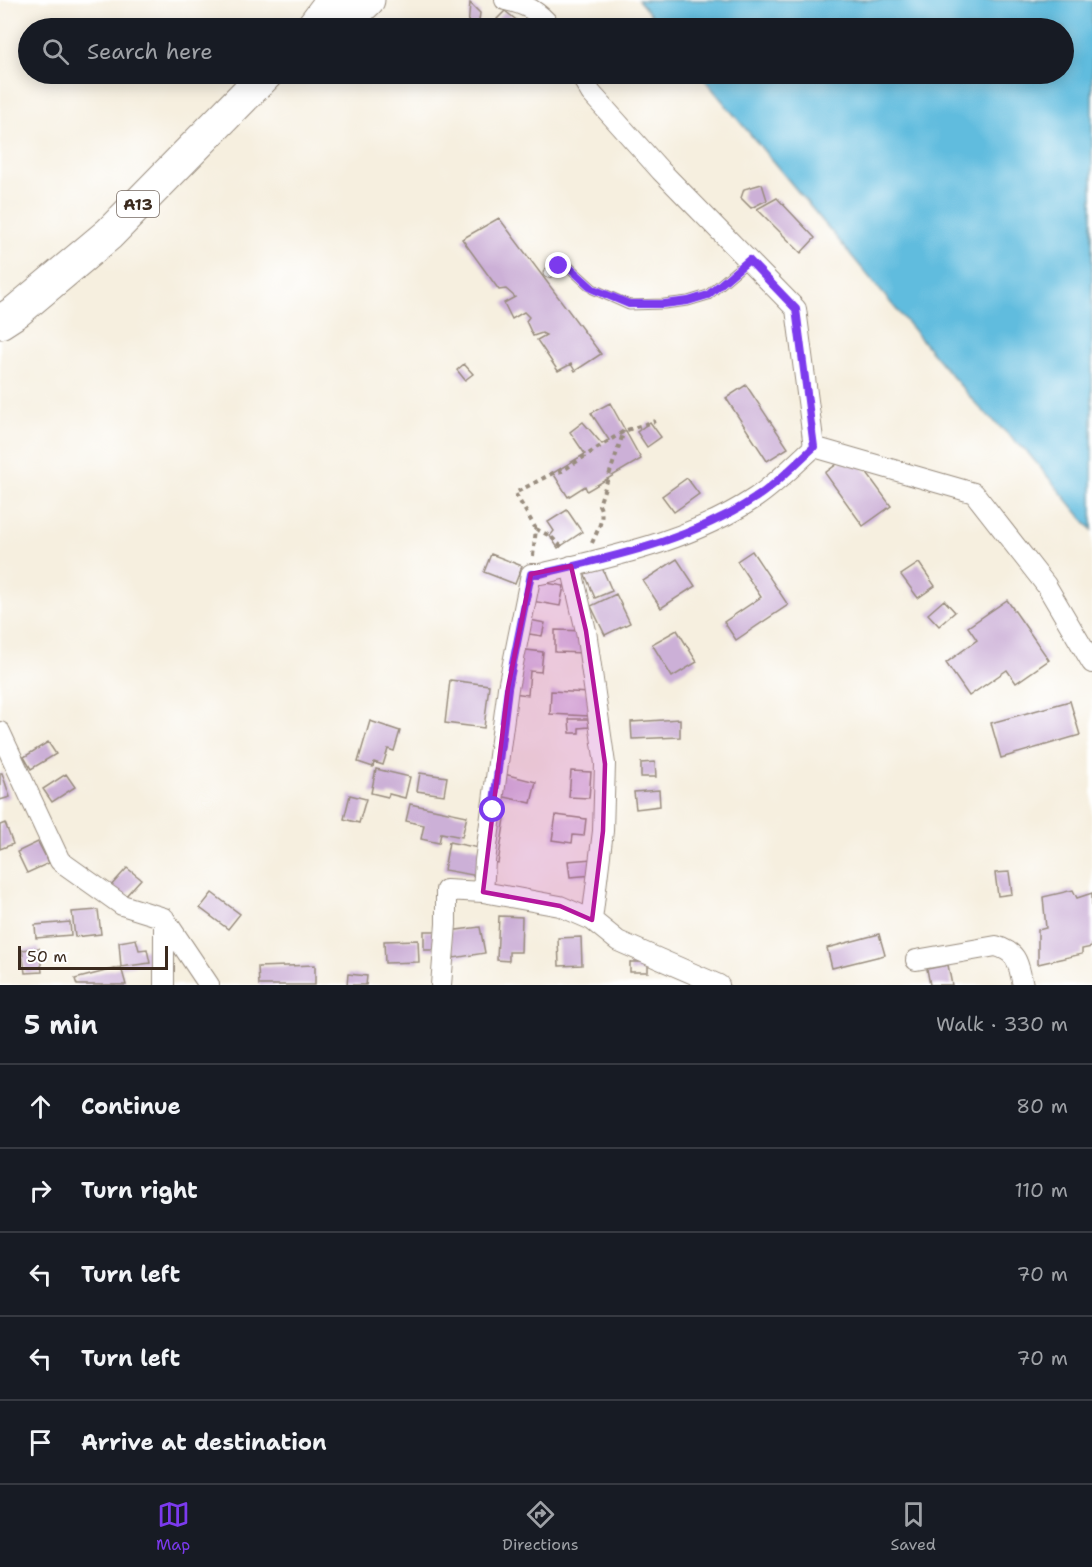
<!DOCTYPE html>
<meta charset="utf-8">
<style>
body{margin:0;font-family:"Shantell Sans",sans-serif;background:#242831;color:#f1f3f6}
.scale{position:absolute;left:18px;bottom:15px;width:150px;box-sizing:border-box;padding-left:6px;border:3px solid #3b2a1e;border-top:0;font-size:16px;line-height:21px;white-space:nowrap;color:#3b2a1e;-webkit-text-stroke:4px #fff;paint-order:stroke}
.stop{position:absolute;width:18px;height:18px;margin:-14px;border:4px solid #7c3aed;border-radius:50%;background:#fff}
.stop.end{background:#7c3aed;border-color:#fff;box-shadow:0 2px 6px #0008}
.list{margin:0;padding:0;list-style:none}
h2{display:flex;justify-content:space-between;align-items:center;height:78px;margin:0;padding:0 24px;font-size:26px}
h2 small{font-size:20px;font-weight:400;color:#9ea1a6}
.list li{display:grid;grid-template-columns:39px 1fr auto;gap:18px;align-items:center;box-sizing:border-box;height:84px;padding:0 24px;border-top:2px solid #363941}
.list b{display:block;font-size:22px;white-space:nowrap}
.list em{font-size:20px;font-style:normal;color:#9ea1a6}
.icon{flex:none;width:33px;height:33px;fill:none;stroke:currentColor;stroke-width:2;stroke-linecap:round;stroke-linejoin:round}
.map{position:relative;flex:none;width:1092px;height:985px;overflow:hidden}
.search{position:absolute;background:#171b24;box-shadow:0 3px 15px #0003;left:18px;right:18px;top:18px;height:66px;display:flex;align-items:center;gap:15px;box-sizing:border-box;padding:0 21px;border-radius:33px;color:#9ea1a6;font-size:22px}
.sheet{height:498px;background:#171b24}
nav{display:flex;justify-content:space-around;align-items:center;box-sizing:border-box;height:84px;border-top:2px solid #363941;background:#171b24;font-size:16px;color:#9ea1a6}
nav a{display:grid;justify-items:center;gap:3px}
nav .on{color:#7c3aed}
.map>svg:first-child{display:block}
.water{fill:#60bcde;stroke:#4e737e;stroke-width:1.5}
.building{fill:#ccb0d7}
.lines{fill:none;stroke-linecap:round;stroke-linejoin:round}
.lane-casing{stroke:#988c7e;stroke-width:11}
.street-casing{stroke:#988c7e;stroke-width:22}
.highway-casing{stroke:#988c7e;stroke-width:35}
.path{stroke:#988c7e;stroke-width:4;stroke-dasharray:4.5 4.5;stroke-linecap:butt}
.lane{stroke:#fff;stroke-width:9}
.street{stroke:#fff;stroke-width:20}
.highway{stroke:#fff;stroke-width:33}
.route{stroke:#7c3aed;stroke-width:8}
.marked{fill:#b5179e;fill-opacity:0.2;stroke:#b5179e;stroke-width:4.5;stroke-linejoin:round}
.labels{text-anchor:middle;stroke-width:6;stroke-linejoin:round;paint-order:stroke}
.shield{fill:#fff;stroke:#766a62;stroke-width:1.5}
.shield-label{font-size:16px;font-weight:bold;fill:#3b2a1e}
</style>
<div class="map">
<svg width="1092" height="985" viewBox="0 0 1092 985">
<rect width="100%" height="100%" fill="#fff"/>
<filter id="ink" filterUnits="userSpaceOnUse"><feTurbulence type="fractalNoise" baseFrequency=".0167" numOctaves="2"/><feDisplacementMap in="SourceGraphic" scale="12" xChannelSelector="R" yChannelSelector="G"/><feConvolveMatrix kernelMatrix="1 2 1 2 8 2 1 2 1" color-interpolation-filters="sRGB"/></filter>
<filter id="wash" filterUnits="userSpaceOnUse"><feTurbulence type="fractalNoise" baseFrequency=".008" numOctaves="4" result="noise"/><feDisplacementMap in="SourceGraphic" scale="24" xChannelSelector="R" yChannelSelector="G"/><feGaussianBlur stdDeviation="1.35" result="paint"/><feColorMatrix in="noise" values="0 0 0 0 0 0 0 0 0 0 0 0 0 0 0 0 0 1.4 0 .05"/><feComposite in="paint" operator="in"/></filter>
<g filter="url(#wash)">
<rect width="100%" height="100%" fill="#f6efdf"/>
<path class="water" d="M638 0H1092V530L1029 454 978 406 946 369 700 74H1064V28H662Z"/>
<g id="blocks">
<path class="building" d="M470 3 480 13 478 28H468Z
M505 11 524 26 515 28 507 23 504 26 497 19Z
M494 22 502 28H488Z
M762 184 767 200 751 208 741 198 744 189Z
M777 198 815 238 801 253 757 209Z
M499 218 601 354 575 371 571 364 558 371 537 340 546 335 542 333 533 336 526 321 529 317 524 312 512 319 504 303 515 297 506 289 499 290 462 239Z
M464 364 473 374 465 380 457 370Z
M746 385 788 448 767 461 726 398Z
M610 403 641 459 587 491 585 486 568 497 553 473 585 454 570 432 583 422 602 444 609 440 591 413Z
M650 422 661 437 647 447 637 432Z
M852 453 891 506 863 526 825 473Z
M687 478 699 494 674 512 662 496Z
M567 510 582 532 558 548 550 536 554 531 548 522Z
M752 551 788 605 736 640 724 622 761 597 737 561Z
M491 554 522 566 515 584 484 572Z
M677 559 695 586 661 608 643 581Z
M600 563 612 591 595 598 583 570Z
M919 563 935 586 918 598 901 575Z
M531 574 547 577 546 583 564 586 560 606 526 600Z
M616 594 630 623 605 635 591 606Z
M944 600 955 612 939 626 928 614Z
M1007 600 1049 660 1016 683 1007 670 969 696 946 663 977 640 968 627Z
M525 619 545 623 542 636 523 633Z
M555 630 586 631V653L555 652Z
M677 630 697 662 672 677 652 644Z
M518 649 543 652 541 672 530 671 528 695 513 693Z
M450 680 489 685 484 728 445 723Z
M551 691 590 693 589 716 550 714Z
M1070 701 1080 735 1001 758 991 723Z
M569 719H588L589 727 579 728V733H570Z
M680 719V737L632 739 631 722Z
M370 721 400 731 394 751 388 749 383 765 374 762 373 767 358 762Z
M48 742 56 754 31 769 24 757Z
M655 762 656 777H641V763Z
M376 769 410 777 405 798 389 794 388 797 371 793Z
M492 771 536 782 531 803 487 793Z
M571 771 591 772 589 798 569 797Z
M0 773H2L10 797 0 800Z
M420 773 447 777 444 795 417 791Z
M66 774 75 787 52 802 43 789Z
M659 790 660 806 636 809 634 792Z
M350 795 366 799 359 823 344 819Z
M410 804 467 816 462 837 441 833 439 843 421 839 424 825 406 821Z
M493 810 506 812 498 863 485 861Z
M556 815 586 819 584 836 573 835 572 843 552 840Z
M5 823 13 844 0 849V825Z
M38 842 49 863 27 873 17 852Z
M449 842 484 849 478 876 444 870Z
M592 859 594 875 570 877 568 861Z
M127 868 141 879 124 898 110 887Z
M1009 872 1012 894 998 896 995 873Z
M1073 890 1077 898 1092 893V947L1082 949V954L1038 964V930L1046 928 1043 897Z
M212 893 240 914 228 929 200 908Z
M98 910 101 934 75 937 72 912Z
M499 916 522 917 521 952H509V961L497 960Z
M70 922 71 935 36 938 35 925Z
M480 927 485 953 454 958 449 931Z
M424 931H439V950H424Z
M879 934 885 955 832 968 827 948Z
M581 937 582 965 559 966 558 938Z
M136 939 139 950 147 949 150 963 121 967 119 942Z
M418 940 419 962 385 963 384 941Z
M39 948 42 972 25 973 22 950Z
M630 962H643L648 964V972H630Z
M315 965V985H259L258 967Z
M948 965 952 985H930L927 969Z
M121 967 126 985H77L75 979Z
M348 974 367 976 366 985H347Z"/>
</g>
</g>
<g filter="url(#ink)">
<use href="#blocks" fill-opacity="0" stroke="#988c7e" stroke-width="1.5"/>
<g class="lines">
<defs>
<path id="lane" d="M548 273 559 266 570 268 593 289 629 305 664 304 688 301 708 295 749 260"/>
<path id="street" d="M505 0C526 4 539 12 552 28
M580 74 591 93 661 171 796 309 814 447 974 493 1046 585 1092 663
M571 566 586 631 605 764 603 831 592 920
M0 732 60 861 122 905 164 918V985
M483 892 485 861 508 688 531 574H540C615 556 690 541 755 498 776 484 795 464 814 447
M164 918 209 985
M916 960 996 946C1019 953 1018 964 1023 985
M441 985 446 924V890L483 892 560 906 592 920 618 941 719 985"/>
<path id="highway" d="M312 28 333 0
M339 28 368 0
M0 322 17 311 109 234 266 74"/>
</defs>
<use href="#lane" class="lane-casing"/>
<use href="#street" class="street-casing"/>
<use href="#highway" class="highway-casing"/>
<path class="path" d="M536 529 550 536 563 548
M592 543C597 531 606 517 599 505L624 431
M533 556 536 529 515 493 553 473 562 471 624 431 655 421"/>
<use href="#lane" class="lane"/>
<use href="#street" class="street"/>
<use href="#highway" class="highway"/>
</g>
</g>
<g class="lines" filter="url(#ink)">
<path class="route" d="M493 810 508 688 531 574H540C615 556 690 541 755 498 776 485 795 464 814 447L796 309 749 260 708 295 688 301 664 304H629L593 289 570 268 559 266"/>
</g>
<path class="marked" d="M571 566 586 631 605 764 603 831 592 920 560 906 483 892 508 688 531 574Z"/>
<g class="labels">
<rect class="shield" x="117" y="191" width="42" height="26" rx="4.5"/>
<g class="shield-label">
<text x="138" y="210">A13</text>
</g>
</g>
</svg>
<div class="scale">50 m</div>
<div class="stop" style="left:493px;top:810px"></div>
<div class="stop end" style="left:559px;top:266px"></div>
<div class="search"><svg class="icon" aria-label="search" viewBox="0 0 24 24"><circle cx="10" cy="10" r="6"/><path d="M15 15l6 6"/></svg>Search here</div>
</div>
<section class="sheet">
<h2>5 min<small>Walk · 330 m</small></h2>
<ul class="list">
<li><svg class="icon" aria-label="ahead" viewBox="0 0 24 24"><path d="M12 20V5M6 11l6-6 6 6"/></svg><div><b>Continue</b></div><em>80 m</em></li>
<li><svg class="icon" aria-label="right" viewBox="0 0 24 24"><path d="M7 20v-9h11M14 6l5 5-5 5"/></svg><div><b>Turn right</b></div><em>110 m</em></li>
<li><svg class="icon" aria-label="left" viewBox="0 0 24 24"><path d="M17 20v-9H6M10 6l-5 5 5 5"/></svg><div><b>Turn left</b></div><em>70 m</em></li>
<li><svg class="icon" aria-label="left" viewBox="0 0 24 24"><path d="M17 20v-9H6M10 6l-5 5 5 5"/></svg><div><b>Turn left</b></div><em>70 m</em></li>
<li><svg class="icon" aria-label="arrive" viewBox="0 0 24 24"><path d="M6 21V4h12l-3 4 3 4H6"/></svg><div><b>Arrive at destination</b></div></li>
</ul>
</section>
<nav>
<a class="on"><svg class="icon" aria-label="map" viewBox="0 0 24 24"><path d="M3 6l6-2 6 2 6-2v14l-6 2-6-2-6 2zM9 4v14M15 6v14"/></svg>Map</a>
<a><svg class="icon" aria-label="directions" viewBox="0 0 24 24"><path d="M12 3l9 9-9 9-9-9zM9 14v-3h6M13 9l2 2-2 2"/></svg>Directions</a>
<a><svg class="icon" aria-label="saved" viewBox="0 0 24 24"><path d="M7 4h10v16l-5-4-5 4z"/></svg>Saved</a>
</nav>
